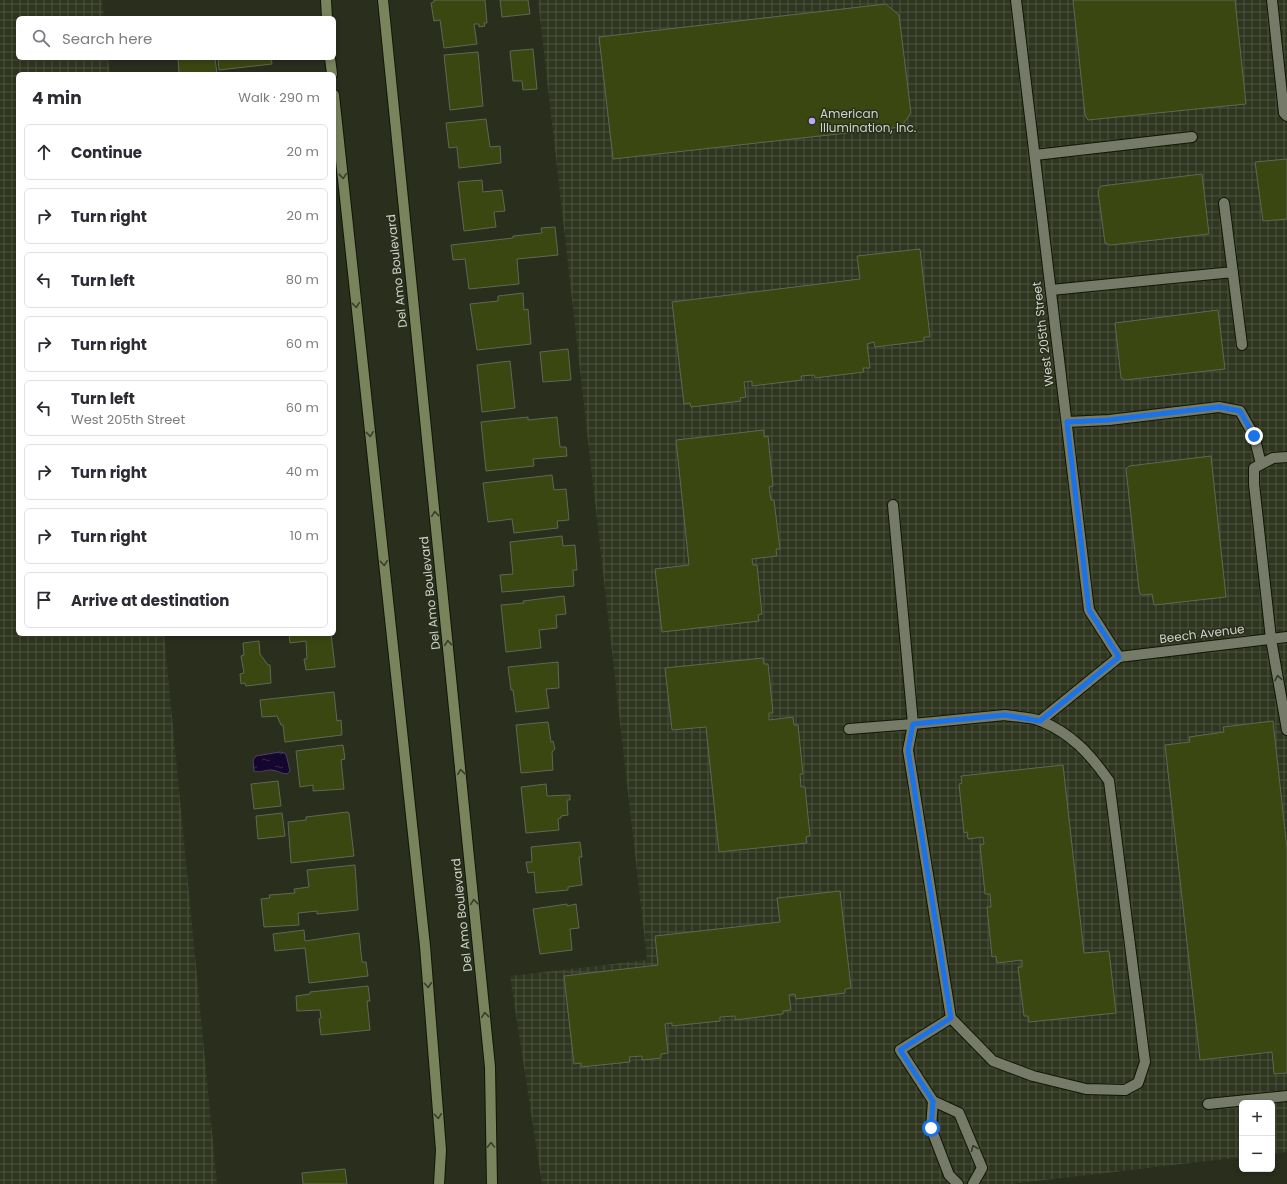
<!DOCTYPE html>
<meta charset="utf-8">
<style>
body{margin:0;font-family:Poppins,sans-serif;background:#f2f2f3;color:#2b2b33}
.controls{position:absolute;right:12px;bottom:12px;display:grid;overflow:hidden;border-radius:6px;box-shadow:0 2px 6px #0003}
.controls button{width:36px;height:36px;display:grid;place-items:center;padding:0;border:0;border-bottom:1px solid #e1e1e2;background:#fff;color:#2b2b33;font:20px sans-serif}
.stop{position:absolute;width:12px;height:12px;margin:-9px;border:3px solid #1a73e8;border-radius:50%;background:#fff}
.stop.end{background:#1a73e8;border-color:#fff;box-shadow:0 1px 4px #0008}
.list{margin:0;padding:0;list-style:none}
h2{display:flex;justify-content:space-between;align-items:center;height:52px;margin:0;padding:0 16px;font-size:17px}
h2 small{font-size:13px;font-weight:400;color:#7c7c81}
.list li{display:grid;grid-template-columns:26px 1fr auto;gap:12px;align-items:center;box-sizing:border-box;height:56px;margin:0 8px 8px;padding:0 8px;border:1px solid #e1e1e2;border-radius:6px}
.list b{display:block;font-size:15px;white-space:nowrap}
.list p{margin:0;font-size:13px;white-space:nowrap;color:#7c7c81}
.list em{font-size:13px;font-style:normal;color:#7c7c81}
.icon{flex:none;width:22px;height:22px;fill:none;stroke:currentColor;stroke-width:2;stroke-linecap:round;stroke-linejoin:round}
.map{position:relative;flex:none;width:1287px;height:1184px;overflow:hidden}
.search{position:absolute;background:#fff;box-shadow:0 2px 6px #0003;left:16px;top:16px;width:320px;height:44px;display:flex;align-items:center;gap:10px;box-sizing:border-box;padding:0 14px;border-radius:6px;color:#7c7c81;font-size:15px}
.panel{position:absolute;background:#fff;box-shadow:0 2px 6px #0003;left:16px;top:72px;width:320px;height:564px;border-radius:6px}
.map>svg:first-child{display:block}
.industrial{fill:url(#industrial-grid)}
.water{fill:url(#water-ripples);stroke:#4d445e}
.building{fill:#3a4711;stroke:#606754}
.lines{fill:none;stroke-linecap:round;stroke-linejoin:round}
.service-casing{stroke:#111606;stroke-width:12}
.minor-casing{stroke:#111606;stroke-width:12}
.secondary-casing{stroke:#111606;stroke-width:12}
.service{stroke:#757b68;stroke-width:10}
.minor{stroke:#757b68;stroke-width:10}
.secondary{stroke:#79845d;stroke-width:10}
.oneway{stroke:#393f2a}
.oneway2{stroke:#343a28}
.route{stroke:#1a73e8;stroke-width:5}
.poi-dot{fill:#baaaf6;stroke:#292e1d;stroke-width:1.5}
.labels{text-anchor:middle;stroke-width:3;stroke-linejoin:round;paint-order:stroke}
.poi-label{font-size:12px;fill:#cfd3c8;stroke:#292e1d;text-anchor:start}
.street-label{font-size:12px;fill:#cfd3c8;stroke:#292e1d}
</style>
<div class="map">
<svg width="1287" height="1184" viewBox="0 0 1287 1184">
<defs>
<pattern id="industrial-grid" width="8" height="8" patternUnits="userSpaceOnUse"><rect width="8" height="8" fill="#2f361f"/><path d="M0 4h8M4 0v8" fill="none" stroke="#4c523e"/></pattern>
<pattern id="water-ripples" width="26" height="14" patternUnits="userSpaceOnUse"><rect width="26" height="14" fill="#150630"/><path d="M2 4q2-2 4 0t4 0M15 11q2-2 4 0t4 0" fill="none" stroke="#36294c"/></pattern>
</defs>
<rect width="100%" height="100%" fill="#292e1d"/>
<path class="industrial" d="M0 0H102L104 18H18V58H108L110 74H18V634H164L217 1184H0Z
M538 0H1287V1152L1272 1154V1103H1242V1157L1011 1184H542L510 976 647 960Z"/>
<path class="water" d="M280 752 285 753C287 756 289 767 290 771L287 774C281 774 277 770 271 770 265 770 260 773 254 771L253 760 256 756Z"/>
<path class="building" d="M434 0H485L487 23H484L485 26 479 27V24H474L477 44 444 48 440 20 434 21 431 3 434 2Z
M500 0H528L530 14 502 17Z
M1073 0H1235L1246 104 1088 120 1085 115Z
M886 4 899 15 911 113 901 127 613 159 599 37Z
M533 49 537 89 523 90 522 81H513L510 51Z
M478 52 483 106 450 110 444 55Z
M178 58H215L217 74H179Z
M218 58H271L272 64 219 70Z
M486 119 490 147 500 146 501 163 459 168 457 147 449 148 446 123Z
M1287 159V219L1263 221 1255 162Z
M1202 174 1209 234 1110 245 1105 243 1098 191 1101 186Z
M482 180 483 192 502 190 505 211 494 212 496 227 464 231 458 182Z
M555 227 558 255 517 259 519 284 469 289 465 259 453 260 451 245 513 238V236L542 233 541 228Z
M920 249 930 337H924V341L875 347 874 342 867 344 870 368H863L864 372 815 378 814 375 801 376 802 380 752 386V381L744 382 746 397 740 398 741 401 691 407 690 403 684 404 672 302 860 279 857 256Z
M523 293 524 310 528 309 531 344 477 350 470 304 498 301V296Z
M1218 310 1225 369 1125 380 1121 378 1115 323Z
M568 349 571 380 543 382 540 352Z
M510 361 515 408 482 412 477 365Z
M528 417V420L557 417 560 447H566L567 456 533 459 534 466 486 471 481 422Z
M764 430V437L768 436 773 486 769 487 771 500H774L780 549H776L777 556 752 559 753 565H757L762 614 758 615 759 621 662 632 655 569 689 565 676 440Z
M1211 456 1226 597 1154 605 1152 594 1143 595 1140 594 1139 590 1126 469 1129 466Z
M552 475 554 490 566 489 569 520 557 521 558 528 514 533 512 519 488 522 483 483Z
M562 536 563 546 575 545 577 570H573L574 586 502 592 500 575 513 574 510 542Z
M564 596 566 614 556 615 557 628 539 630 541 648 506 652 501 605 524 603 523 601Z
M289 634H331L335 667 306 670 304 659H307L306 641 290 643Z
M259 641 260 654 268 665H270L271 683 246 686 245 683 241 684 240 674 244 673 241 656 244 655 243 643Z
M763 658 764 664H768L773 713H769V720L793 717 794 725H798L803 774H800L801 787H805L810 836 806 837 807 843 719 852 706 727 672 730 665 668Z
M558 662 559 688 546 689 549 708 516 712 513 690H511L508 667Z
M334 692 337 721 341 720 342 735 285 742 283 725H281L277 716 262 717 260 700Z
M1273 721 1287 849V1073L1274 1074 1272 1052 1200 1060 1165 745 1190 742 1189 737 1224 732 1223 727Z
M548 722 551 742 553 741 555 749 552 752 553 770 521 773 516 725Z
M343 745 345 759 341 760 344 789 313 791V785L300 787 296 751Z
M1063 765 1084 953 1109 951 1116 1013 1029 1022 1028 1016H1024L1018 967H1022V960L997 963 996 956 992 957 987 907H991L990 894H985L980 845 984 844 983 837 968 839 967 832 964 833 959 784 962 783 961 776Z
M278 781 281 806 254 809 251 784Z
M546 784 547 796 570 795V800H567L568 815 561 816V818L558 819 559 830 526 833 521 787Z
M347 812 349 813 354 856 291 863 288 822 306 820V817Z
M282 813 285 836 258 839 256 816Z
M580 842 582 857H579L582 885 568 887V890L536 893 534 872 528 873 526 862H532L531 847Z
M355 865 358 910 317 914V911L298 913 299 925 264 927 261 899 270 898 269 895 295 893 294 889 309 887 307 870Z
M840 891 851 988 845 989V993L796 999 795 994 789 995 791 1010 783 1011V1014L735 1020V1016L720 1017V1021L672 1026V1023L665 1024 668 1053 661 1054V1058L642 1060V1056L629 1057 630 1062 581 1067V1063L574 1064 564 976 658 965 655 936 780 922 777 898Z
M567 904V906L576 904 579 928 570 929 572 950 540 954 533 909Z
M304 930 305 941 359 933 362 962H366L368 976 309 983 305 948 275 951 273 934Z
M368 986 370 1001H367L370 1030 321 1035 319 1019 321 1018 320 1010 297 1011 296 996 310 994V992Z
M345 1169 347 1184H303L302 1173Z"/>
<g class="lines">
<defs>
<path id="service" d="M1272 0 1284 113 1287 116
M1035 155 1192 137
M1224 203 1242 345
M1051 290 1233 272
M1067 422 1109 420 1219 407 1240 411 1254 436 1261 464
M1287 457 1273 458 1254 468V484L1271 639 1287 730
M1005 715C1016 717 1031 717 1041 721 1072 734 1090 754 1109 781L1145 1062 1138 1083 1125 1090 1086 1089 1033 1076 993 1061 951 1018 908 750 913 724Z
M1040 721 1119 657
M849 729 913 724 893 505
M951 1018 900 1050 933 1101 959 1113 982 1168 973 1184
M933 1101 931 1128 949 1175 958 1184
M1208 1104 1287 1096"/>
<path id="minor" d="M1016 0 1089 610 1119 657 1287 637"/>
<path id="secondary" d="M326 0 327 18
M383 0 490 1067 492 1184
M330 58 332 74
M334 95 425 946 441 1150 439 1184"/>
</defs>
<use href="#service" class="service-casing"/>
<use href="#minor" class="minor-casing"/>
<use href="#secondary" class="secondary-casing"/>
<use href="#service" class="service"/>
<use href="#minor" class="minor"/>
<use href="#secondary" class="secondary"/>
</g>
<defs><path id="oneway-chevron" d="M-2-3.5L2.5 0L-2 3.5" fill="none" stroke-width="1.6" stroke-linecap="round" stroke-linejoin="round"/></defs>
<g class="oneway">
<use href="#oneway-chevron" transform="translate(343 176) rotate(84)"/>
<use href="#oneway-chevron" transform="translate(356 305) rotate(84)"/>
<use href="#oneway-chevron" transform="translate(370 434) rotate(84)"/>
<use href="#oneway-chevron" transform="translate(435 514) rotate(-96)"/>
<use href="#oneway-chevron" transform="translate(384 563) rotate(84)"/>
<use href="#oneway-chevron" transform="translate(448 643) rotate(-96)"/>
<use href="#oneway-chevron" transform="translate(461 772) rotate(-96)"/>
<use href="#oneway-chevron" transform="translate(474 902) rotate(-96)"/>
<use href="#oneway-chevron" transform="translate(428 985) rotate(85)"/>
<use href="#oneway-chevron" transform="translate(485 1015) rotate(-96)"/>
<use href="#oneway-chevron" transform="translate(438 1116) rotate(86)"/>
<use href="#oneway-chevron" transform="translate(491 1145) rotate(-91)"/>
</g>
<g class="oneway2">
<use href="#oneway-chevron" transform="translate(1278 678) rotate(-100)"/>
<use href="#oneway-chevron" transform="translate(974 1148) rotate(-112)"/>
</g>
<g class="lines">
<path class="route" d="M931 1128 933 1101 900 1050 951 1018 908 750 913 724 1005 715 1040 721 1119 657 1089 610 1067 422 1108 420 1219 407 1240 411 1254 436"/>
</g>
<circle class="poi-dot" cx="812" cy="121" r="4"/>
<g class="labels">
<g class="poi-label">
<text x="820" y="118">American<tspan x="820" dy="14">Illumination, Inc.</tspan></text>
</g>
<g class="street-label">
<text transform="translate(397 271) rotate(-96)" y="4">Del Amo Boulevard</text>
<text transform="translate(1043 334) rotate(-97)" y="4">West 205th Street</text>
<text transform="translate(430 593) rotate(-96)" y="4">Del Amo Boulevard</text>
<text transform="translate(1202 634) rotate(-7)" y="4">Beech Avenue</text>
<text transform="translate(462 915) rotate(-96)" y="4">Del Amo Boulevard</text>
</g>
</g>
</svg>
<div class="controls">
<button>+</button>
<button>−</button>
</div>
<div class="stop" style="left:931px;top:1128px"></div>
<div class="stop end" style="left:1254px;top:436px"></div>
<div class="search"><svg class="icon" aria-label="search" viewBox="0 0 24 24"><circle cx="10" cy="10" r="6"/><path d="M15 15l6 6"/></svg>Search here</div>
<section class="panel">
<h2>4 min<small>Walk · 290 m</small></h2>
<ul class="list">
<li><svg class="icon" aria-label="ahead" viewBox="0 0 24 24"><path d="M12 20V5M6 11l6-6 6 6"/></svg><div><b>Continue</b></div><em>20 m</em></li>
<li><svg class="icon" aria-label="right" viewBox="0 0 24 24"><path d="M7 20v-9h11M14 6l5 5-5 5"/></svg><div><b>Turn right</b></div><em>20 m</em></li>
<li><svg class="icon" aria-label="left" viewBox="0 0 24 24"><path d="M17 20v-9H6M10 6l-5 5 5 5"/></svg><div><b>Turn left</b></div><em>80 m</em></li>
<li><svg class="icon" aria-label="right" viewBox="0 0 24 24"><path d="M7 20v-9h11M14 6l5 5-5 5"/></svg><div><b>Turn right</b></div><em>60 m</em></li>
<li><svg class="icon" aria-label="left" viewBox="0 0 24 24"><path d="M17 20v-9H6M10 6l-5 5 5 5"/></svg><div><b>Turn left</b><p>West 205th Street</p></div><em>60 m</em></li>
<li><svg class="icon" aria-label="right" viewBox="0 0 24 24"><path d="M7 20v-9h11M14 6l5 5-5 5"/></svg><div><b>Turn right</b></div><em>40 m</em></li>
<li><svg class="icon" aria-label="right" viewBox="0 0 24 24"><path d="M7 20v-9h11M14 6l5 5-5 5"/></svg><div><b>Turn right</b></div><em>10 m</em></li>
<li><svg class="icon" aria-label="arrive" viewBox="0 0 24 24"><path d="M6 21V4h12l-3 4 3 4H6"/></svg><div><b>Arrive at destination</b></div></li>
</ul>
</section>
</div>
